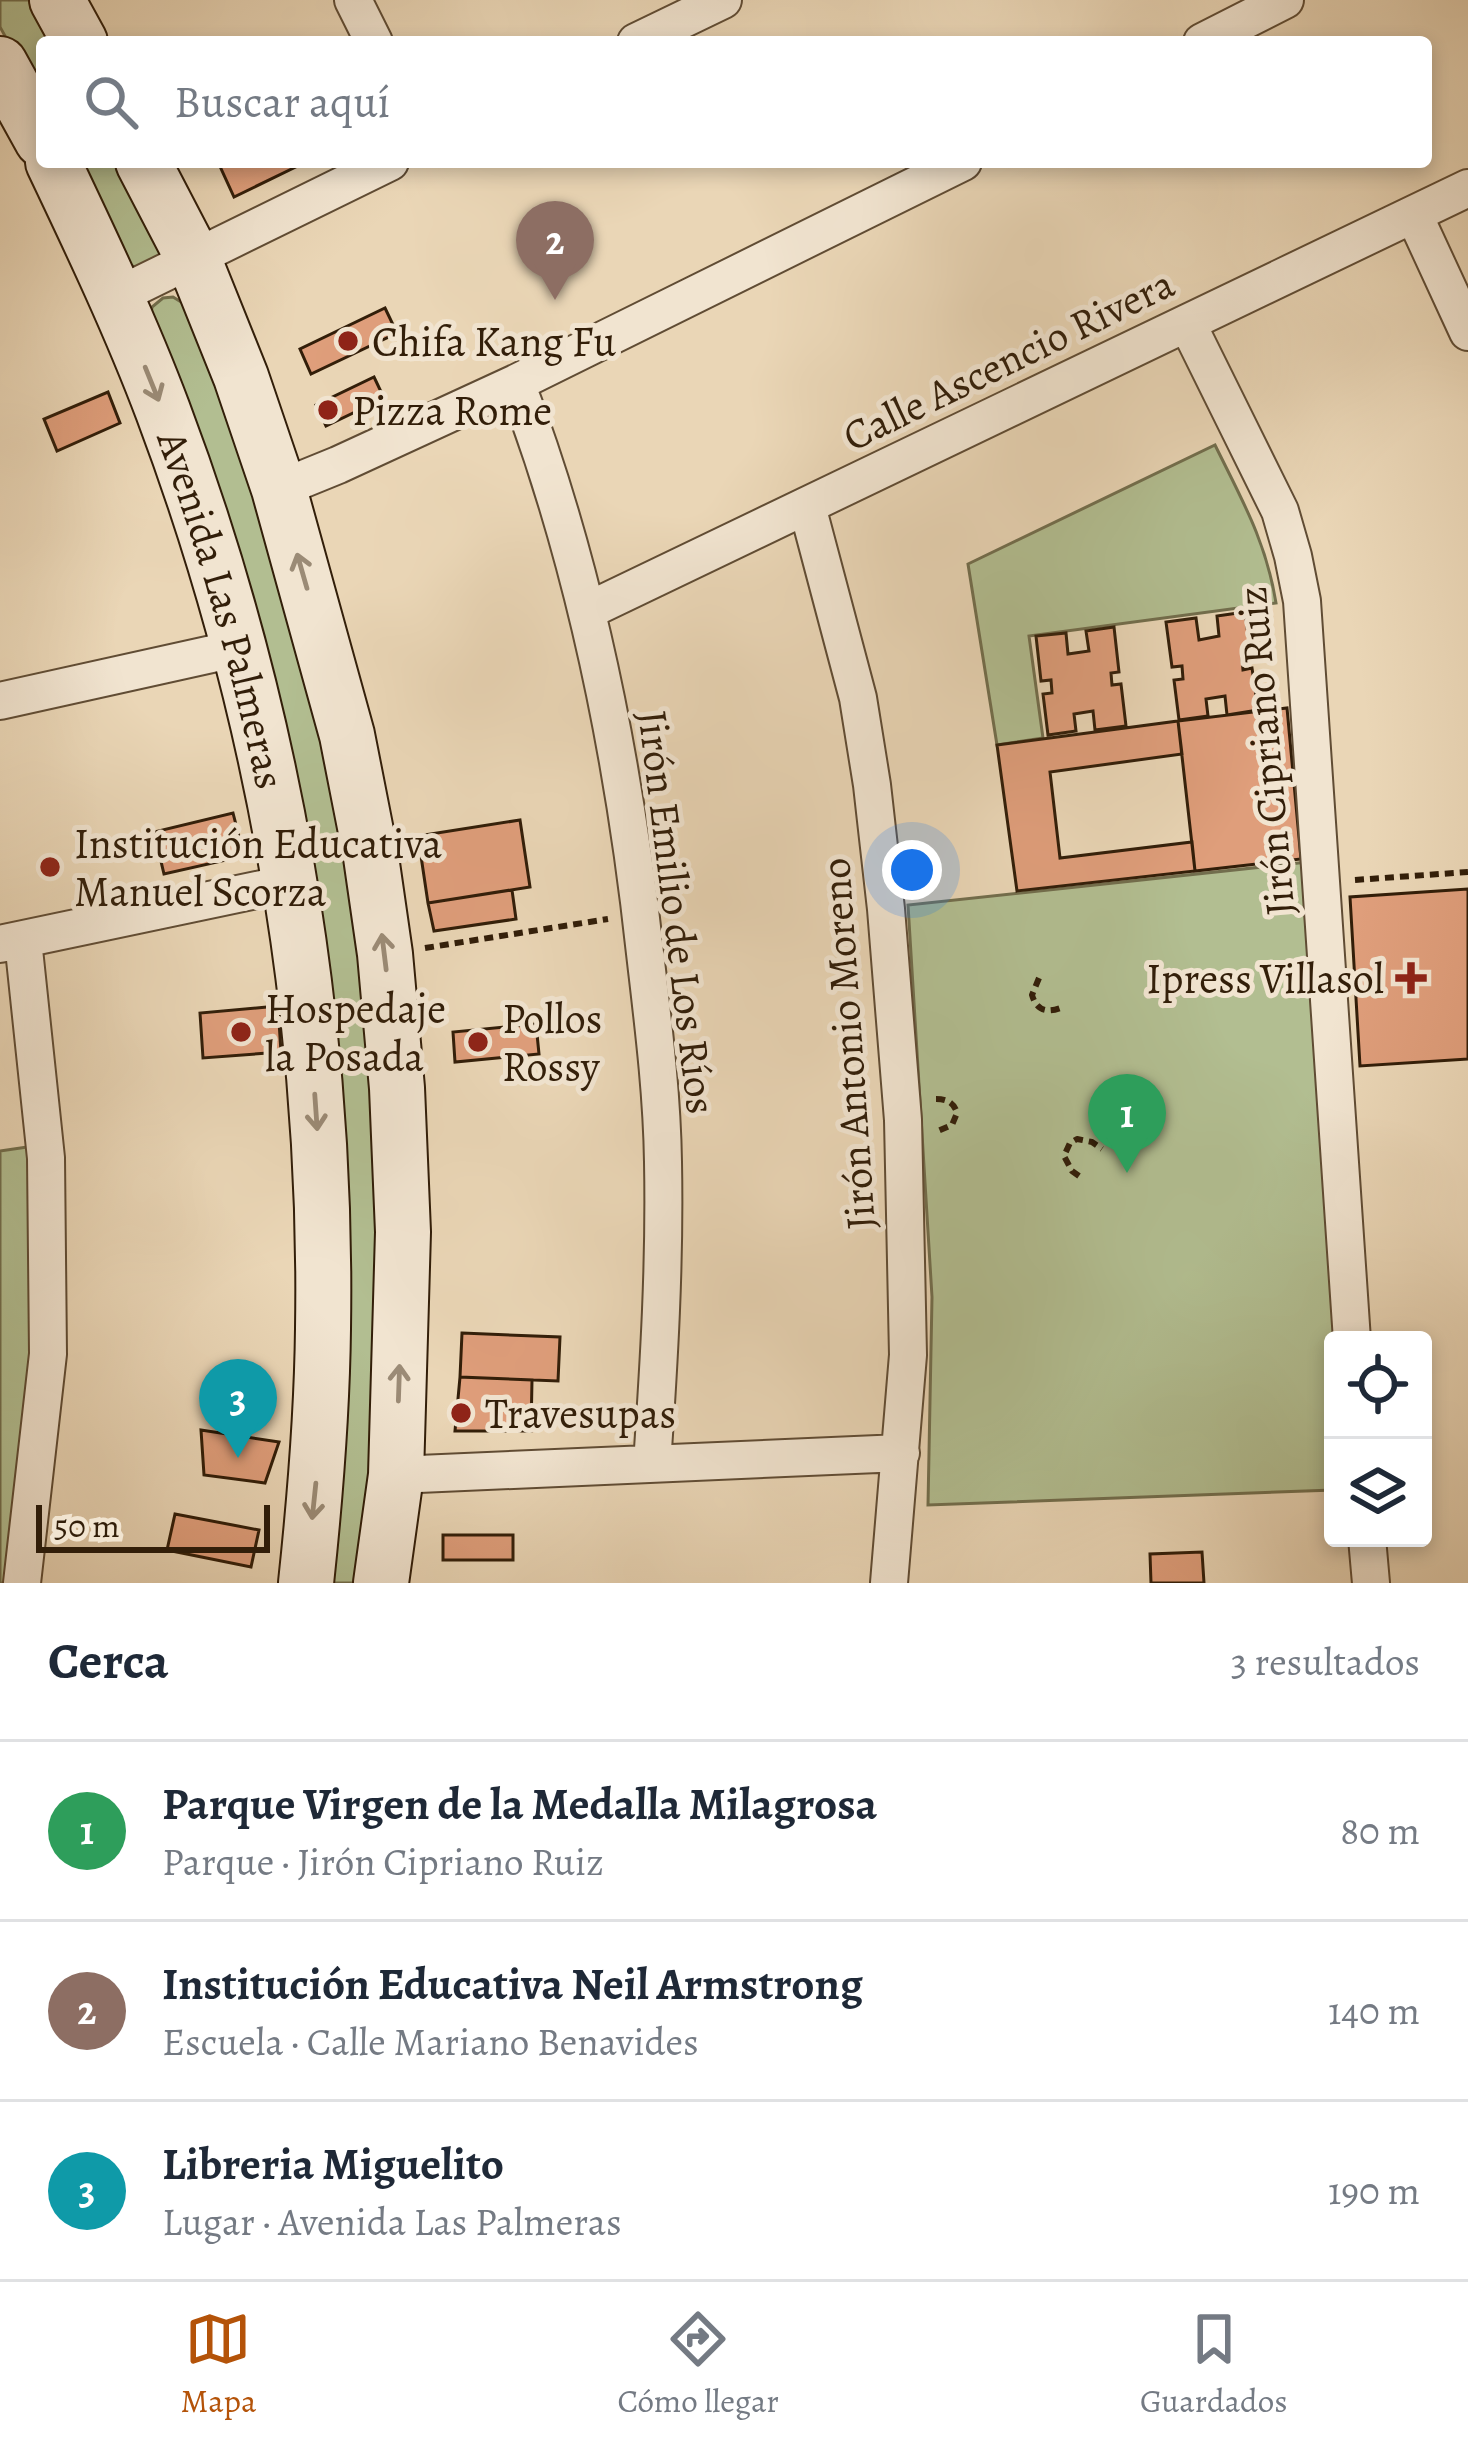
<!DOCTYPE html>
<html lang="es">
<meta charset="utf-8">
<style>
body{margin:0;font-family:Alegreya,serif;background:#f2f2f3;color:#1f2937}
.controls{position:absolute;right:36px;bottom:36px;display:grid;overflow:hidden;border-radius:12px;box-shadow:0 6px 18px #0003}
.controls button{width:108px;height:108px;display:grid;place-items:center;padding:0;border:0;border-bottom:3px solid #e0e1e3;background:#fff;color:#1f2937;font:60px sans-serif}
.scale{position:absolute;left:36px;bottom:30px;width:234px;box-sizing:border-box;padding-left:12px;border:6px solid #321e09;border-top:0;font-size:33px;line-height:42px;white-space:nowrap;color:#321e09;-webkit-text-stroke:9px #f1e4d0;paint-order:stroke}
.you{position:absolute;left:912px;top:870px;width:42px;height:42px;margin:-30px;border:9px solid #fff;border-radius:50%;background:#1a73e8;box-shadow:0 0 0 18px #1a73e833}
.badge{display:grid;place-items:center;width:78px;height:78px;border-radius:50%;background:#b45309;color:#fff;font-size:39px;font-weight:700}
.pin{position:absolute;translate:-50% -99px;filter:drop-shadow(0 3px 6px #0008)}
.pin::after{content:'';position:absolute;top:63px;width:42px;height:36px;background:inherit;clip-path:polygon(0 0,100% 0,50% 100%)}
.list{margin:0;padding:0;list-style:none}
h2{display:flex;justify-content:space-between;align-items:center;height:156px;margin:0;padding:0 48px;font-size:51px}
h2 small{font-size:39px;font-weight:400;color:#747a83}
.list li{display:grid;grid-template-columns:78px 1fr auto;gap:36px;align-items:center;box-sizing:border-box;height:180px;padding:0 48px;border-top:3px solid #e0e1e3}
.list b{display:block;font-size:45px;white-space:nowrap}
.list p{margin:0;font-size:39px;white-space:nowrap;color:#747a83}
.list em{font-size:39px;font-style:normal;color:#747a83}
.icon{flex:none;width:66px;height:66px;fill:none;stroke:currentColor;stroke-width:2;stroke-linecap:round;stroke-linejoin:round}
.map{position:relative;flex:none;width:1468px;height:1583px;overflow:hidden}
.search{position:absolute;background:#fff;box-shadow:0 6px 18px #0003;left:36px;right:36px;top:36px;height:132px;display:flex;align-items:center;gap:30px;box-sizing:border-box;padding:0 42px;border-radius:12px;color:#747a83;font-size:45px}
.sheet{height:696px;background:#fff}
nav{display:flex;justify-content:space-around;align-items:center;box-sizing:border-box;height:168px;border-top:3px solid #e0e1e3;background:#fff;font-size:33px;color:#747a83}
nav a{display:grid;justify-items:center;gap:6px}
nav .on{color:#b45309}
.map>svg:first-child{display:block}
.green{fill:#b2be91;stroke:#726e4d;stroke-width:3}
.building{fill:#df9e7b;stroke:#321e09;stroke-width:3}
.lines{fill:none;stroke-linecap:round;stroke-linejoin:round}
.street-casing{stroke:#604c34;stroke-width:40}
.secondary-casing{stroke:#321e09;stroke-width:58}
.path{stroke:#321e09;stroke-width:6;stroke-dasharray:9 6;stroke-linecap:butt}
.street{stroke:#f1e4d0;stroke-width:36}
.secondary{stroke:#f1e4d0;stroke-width:54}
.oneway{stroke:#9b8b76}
.poi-dot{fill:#8f2418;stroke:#f1e4d0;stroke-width:4.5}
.labels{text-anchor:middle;stroke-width:10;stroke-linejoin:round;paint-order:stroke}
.poi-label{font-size:42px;fill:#321e09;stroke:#f1e4d0;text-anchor:start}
.street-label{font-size:42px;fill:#321e09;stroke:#f1e4d0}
</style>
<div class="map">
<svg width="1468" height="1583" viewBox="0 0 1468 1583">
<rect width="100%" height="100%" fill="#ead6b6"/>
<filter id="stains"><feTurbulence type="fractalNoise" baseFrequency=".00167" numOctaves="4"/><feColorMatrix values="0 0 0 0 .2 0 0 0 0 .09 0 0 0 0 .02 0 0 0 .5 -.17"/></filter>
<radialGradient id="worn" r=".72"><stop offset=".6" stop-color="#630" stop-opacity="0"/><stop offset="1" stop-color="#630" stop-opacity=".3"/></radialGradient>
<path class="green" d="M0 0H37L62 42H42V103L0 27Z
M72 162H123L159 236 160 258 144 270 129 265Z
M173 297 186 305 255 478 334 766 366 990 385 1308 363 1583H321L342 1228 150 322 152 307 163 298Z
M1215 445C1242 500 1266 541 1276 603L1029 636 1043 738 997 745 968 564Z
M1308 862 1340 1340H1333V1490L928 1505 932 1297 908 905Z
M34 1146 31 1429 10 1583H0V1151Z"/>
<path class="building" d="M218 162H306L234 197Z
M385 308 397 333 311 374 300 349Z
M374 377 384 398 326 426 316 405Z
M108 392 120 423 57 451 44 419Z
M1245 612 1251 657 1242 658 1243 670 1252 668 1258 710 1227 715 1225 696 1206 699 1208 716 1179 720 1174 680 1183 679 1182 666 1172 667 1166 622 1196 618 1199 640 1219 636 1217 616Z
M1114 627 1119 672 1111 673 1112 685 1121 684 1126 726 1095 730 1093 711 1074 714 1076 731 1048 735 1043 694 1052 693 1051 680 1041 681 1036 636 1066 633 1068 654 1089 651 1086 631Z
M1287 708 1301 859 1195 871 1178 721Z
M1178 721 1182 754 1050 772 1060 858 1192 842 1195 871 1017 891 997 745Z
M233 813 244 856 164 874 154 832Z
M520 820 530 887 428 903 418 836Z
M1468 889V1059L1360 1066 1350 897Z
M512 890 516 919 434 931 428 903Z
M278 1006 281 1052 203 1058 200 1013Z
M536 1024 539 1054 455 1062 453 1032Z
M462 1333 560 1337 558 1381 460 1377Z
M460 1377 532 1380 531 1431H455Z
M201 1430 279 1442 265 1483 204 1475Z
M175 1514 259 1530 251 1567 167 1550Z
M443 1535H513V1560H443Z
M1202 1552 1204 1583H1151L1150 1554Z"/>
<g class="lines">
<defs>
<path id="street" d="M353 0 374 42
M636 42 723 0
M1202 42 1285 0
M1414 215 1468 332
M117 296 390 162
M1187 323 1280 511 1293 556 1302 601 1352 1340
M516 383C586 566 624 759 645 953 653 1022 662 1092 663 1162 665 1263 659 1363 652 1464
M279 489 338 465 516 383 963 162
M807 506 858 698 872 785 886 909 903 1120 908 1355 889 1583
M587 611 1468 188
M0 701 239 648
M0 944 290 883
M396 1475 901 1453
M1367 1538 1371 1583
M22 1583 48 1354 46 1158 23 940"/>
<g id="secondary">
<path d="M57 0 80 42"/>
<path d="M0 64 42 140"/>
<path id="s1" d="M53 162C92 244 131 326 163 411 273 703 328 1018 323 1329 322 1414 315 1499 306 1583"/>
<path d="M143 162 194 260 241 377 279 489 347 735 371 857 385 954 397 1088 403 1232 396 1475 381 1583"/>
</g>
</defs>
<use href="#street" class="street-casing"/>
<use href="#secondary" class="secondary-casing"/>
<path class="path" d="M1355 880 1468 872
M425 948 608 919
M1039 978 1032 995C1037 1012 1048 1013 1063 1007
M936 1099C946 1099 954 1102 957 1113L952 1125 938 1131
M1079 1176 1072 1171 1064 1156 1070 1143 1077 1139 1092 1142 1102 1149"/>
<use href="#street" class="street"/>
<use href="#secondary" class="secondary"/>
</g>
<defs><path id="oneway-shaft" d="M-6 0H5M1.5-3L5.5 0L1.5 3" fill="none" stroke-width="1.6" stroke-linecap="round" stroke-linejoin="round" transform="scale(3)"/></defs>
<g class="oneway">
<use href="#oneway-shaft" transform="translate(152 384) rotate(68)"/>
<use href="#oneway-shaft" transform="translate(302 571) rotate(-106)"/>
<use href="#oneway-shaft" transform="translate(384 952) rotate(-97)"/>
<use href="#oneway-shaft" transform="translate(316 1112) rotate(86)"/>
<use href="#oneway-shaft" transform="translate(399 1383) rotate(-88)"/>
<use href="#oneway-shaft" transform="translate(314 1501) rotate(96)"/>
</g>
<g class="poi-dot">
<circle cx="348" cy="341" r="12"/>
<circle cx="328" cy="410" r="12"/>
<circle cx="50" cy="867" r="12"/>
<path d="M1405 960h12v12h12v12h-12v12h-12v-12h-12v-12h12z"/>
<circle cx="241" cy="1032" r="12"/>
<circle cx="478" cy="1042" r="12"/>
<circle cx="461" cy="1413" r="12"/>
</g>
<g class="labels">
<g class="poi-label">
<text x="372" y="356">Chifa Kang Fu</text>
<text x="352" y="425">Pizza Rome</text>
<text x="74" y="858">Institución Educativa<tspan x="74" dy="48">Manuel Scorza</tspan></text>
<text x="1384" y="993" text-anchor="end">Ipress Villasol</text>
<text x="265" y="1023">Hospedaje<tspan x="265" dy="48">la Posada</tspan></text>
<text x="502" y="1033">Pollos<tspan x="502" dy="48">Rossy</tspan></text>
<text x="485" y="1428">Travesupas</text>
</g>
<g class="street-label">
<text transform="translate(1008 359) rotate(-26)" y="15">Calle Ascencio Rivera</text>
<text dy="15" stroke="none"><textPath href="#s1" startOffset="480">Avenida Las Palmeras</textPath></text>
<text transform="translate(1265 751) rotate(-95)" y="15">Jirón Cipriano Ruiz</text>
<text transform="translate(678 912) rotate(83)" y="15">Jirón Emilio de Los Ríos</text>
<text transform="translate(847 1044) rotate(-94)" y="15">Jirón Antonio Moreno</text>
</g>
</g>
<rect width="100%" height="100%" filter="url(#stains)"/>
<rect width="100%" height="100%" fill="url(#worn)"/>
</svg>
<div class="controls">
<button><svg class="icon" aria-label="locate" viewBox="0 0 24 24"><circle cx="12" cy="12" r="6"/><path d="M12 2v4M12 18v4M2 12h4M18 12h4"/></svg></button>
<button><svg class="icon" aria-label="layers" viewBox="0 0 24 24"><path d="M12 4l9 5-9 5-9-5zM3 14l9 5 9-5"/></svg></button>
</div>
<div class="scale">50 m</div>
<div class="you"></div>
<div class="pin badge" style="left:1127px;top:1173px;background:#2e9e5b">1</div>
<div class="pin badge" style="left:555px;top:300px;background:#8d6e63">2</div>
<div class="pin badge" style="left:238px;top:1458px;background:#0f9aa8">3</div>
<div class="search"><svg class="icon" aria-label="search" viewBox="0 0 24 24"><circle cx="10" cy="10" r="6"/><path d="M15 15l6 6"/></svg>Buscar aquí</div>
</div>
<section class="sheet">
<h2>Cerca<small>3 resultados</small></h2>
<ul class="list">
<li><span class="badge" style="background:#2e9e5b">1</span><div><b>Parque Virgen de la Medalla Milagrosa</b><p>Parque · Jirón Cipriano Ruiz</p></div><em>80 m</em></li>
<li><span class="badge" style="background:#8d6e63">2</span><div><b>Institución Educativa Neil Armstrong</b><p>Escuela · Calle Mariano Benavides</p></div><em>140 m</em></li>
<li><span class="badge" style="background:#0f9aa8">3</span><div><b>Libreria Miguelito</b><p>Lugar · Avenida Las Palmeras</p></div><em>190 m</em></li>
</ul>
</section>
<nav>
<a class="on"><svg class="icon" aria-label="map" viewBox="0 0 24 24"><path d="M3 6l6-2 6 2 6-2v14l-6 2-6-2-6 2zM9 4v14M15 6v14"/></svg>Mapa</a>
<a><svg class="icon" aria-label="directions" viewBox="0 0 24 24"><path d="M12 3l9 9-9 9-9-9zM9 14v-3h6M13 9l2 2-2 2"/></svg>Cómo llegar</a>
<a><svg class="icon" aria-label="saved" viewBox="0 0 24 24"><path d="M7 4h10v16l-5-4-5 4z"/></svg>Guardados</a>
</nav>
